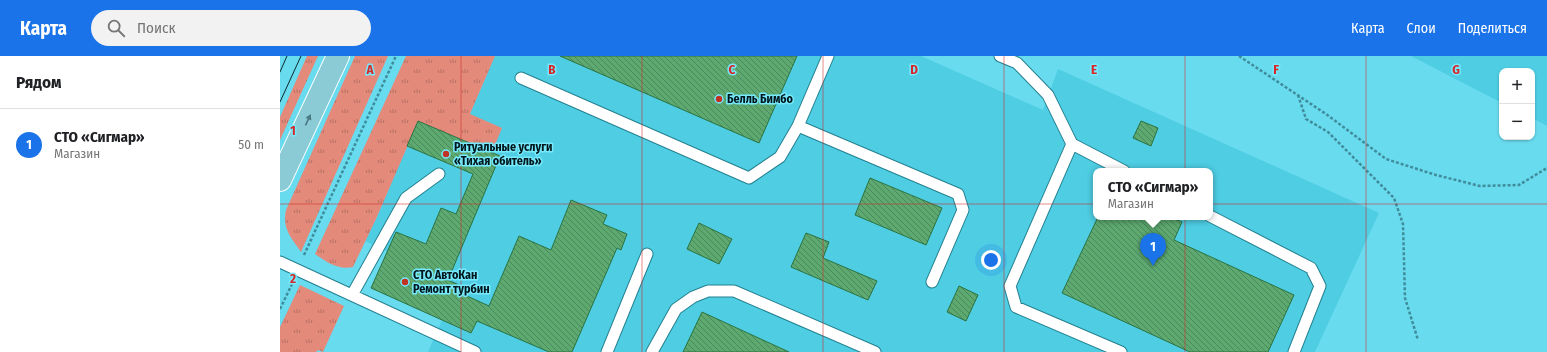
<!DOCTYPE html>
<html lang="ru">
<meta charset="utf-8">
<style>
body{margin:0;font-family:"Fira Sans Condensed",sans-serif;background:#f2f2f2;color:#202124}
.controls{position:absolute;right:12px;top:12px;display:grid;overflow:hidden;border-radius:8px;box-shadow:0 1px 3px #0004}
.controls button{width:36px;height:36px;display:grid;place-items:center;padding:0;border:0;border-bottom:1px solid #e0e0e0;background:#fff;color:#202124;font:20px sans-serif}
.you{position:absolute;left:711px;top:204px;width:14px;height:14px;margin:-10px;border:3px solid #fff;border-radius:50%;background:#1a73e8;box-shadow:0 0 0 6px #1a73e833}
.badge{display:grid;place-items:center;width:26px;height:26px;border-radius:50%;background:#1a73e8;color:#fff;font-size:13px;font-weight:700}
.pin{position:absolute;translate:-50% -33px;filter:drop-shadow(0 1px 2px #0008)}
.pin::after{content:'';position:absolute;top:21px;width:14px;height:12px;background:inherit;clip-path:polygon(0 0,100% 0,50% 100%)}
.popup{position:absolute;left:813px;top:112px;width:120px;height:52px;box-sizing:border-box;display:grid;place-content:center;border-radius:8px;background:#fff;filter:drop-shadow(0 1px 3px #0005);font-size:13px;white-space:nowrap;color:#757577}
.popup b{font-size:15px;color:#202124}
.popup::after{content:'';position:absolute;left:50%;top:100%;margin-left:-8px;border:8px solid transparent;border-top-color:#fff}
.list{margin:0;padding:0;list-style:none}
h2{display:flex;justify-content:space-between;align-items:center;height:52px;margin:0;padding:0 16px;font-size:17px}
h2 small{font-size:13px;font-weight:400;color:#757577}
.list li{display:grid;grid-template-columns:26px 1fr auto;gap:12px;align-items:center;box-sizing:border-box;height:72px;padding:0 16px;border-top:1px solid #e0e0e0}
.list b{display:block;font-size:15px;white-space:nowrap}
.list p{margin:0;font-size:13px;white-space:nowrap;color:#757577}
.list em{font-size:13px;font-style:normal;color:#757577}
.icon{flex:none;width:22px;height:22px;fill:none;stroke:currentColor;stroke-width:2;stroke-linecap:round;stroke-linejoin:round}
.map{position:relative;flex:none;width:1267px;height:296px;overflow:hidden}
header{display:flex;align-items:center;gap:24px;box-sizing:border-box;height:56px;padding:0 20px;background:#1a73e8;color:#fff}
header strong{font-size:19px}
nav{display:flex;gap:22px;margin-inline-start:auto;font-size:14px}
.search{width:280px;height:36px;background:#f2f2f2;display:flex;align-items:center;gap:10px;box-sizing:border-box;padding:0 14px;border-radius:22px;color:#757577;font-size:15px}
main{display:flex}
aside{flex:1;background:#fff}
.map>svg:first-child{display:block}
.built{fill:#4ecde3;fill-rule:evenodd}
.grass{fill:url(#grass-tufts)}
.building{fill:url(#building-back-hatch);stroke:#2b7341}
.lines{fill:none;stroke-linecap:round;stroke-linejoin:round}
.lane-casing{stroke:#24808f;stroke-width:13}
.primary-casing{stroke:#fff;stroke-width:24}
.path{stroke:#3f8d9b;stroke-width:2.5;stroke-dasharray:3 2;stroke-linecap:butt}
.lane{stroke:#fff;stroke-width:11}
.primary{stroke:#8acbd6;stroke-width:22}
.tram{stroke:#0b2b30;stroke-width:1}
.oneway{fill:#4c7a82}
.grid{fill:none;stroke:#d62828;stroke-width:1;stroke-opacity:0.55}
.poi-dot{fill:#c03322;stroke:#77e9fd;stroke-width:1.5}
.labels{text-anchor:middle;stroke-width:3;stroke-linejoin:round;paint-order:stroke}
.poi-label{font-size:12px;font-weight:bold;fill:#00171b;stroke:#77e9fd;text-anchor:start}
.grid-label{font-size:13px;text-anchor:middle;font-weight:bold;fill:#d62828;stroke:#77e9fd;stroke-width:3;stroke-linejoin:round;paint-order:stroke}
</style>
<header>
<strong>Карта</strong>
<div class="search"><svg class="icon" aria-label="search" viewBox="0 0 24 24"><circle cx="10" cy="10" r="6"/><path d="M15 15l6 6"/></svg>Поиск</div>
<nav><a>Карта</a><a>Слои</a><a>Поделиться</a></nav>
</header>
<main>
<aside>
<h2>Рядом<small></small></h2>
<ul class="list">
<li><span class="badge">1</span><div><b>СТО «Сигмар»</b><p>Магазин</p></div><em>50 m</em></li>
</ul>
</aside>
<div class="map">
<svg width="1267" height="296" viewBox="0 0 1267 296">
<defs>
<pattern id="grass-tufts" width="24" height="20" patternUnits="userSpaceOnUse"><rect width="24" height="20" fill="#e38a7b"/><path d="M3 7l-1-3M5 7V3M7 7l1-3M15 17l-1-3M17 17v-4M19 17l1-3" fill="none" stroke="#b67064"/></pattern>
<pattern id="building-back-hatch" width="6" height="6" patternUnits="userSpaceOnUse"><rect width="6" height="6" fill="#5da970"/><path d="M-1 5l2 2M0 0l6 6M5-1l2 2" fill="none" stroke="#4a895b"/></pattern>
</defs>
<rect width="100%" height="100%" fill="#69dbef"/>
<path class="built" d="M215 0H641L763 54 778 13 1099 157 1035 296H148L162 264 143 255 159 220 85 185 96 163 137 65 211 96 190 58ZM816 115H930V161H816Z
M1131 0H1267V70L1252 62V15H1222V47Z"/>
<path class="grass" d="M27 0H38L0 84V61Z
M75 0H108L21 196C11 181 2 173 6 154Z
M126 0H215L190 58 222 72 212 96 138 66 96 163 73 211C58 214 48 207 35 198Z
M20 229 64 250 43 296 38 294 36 296H0V271Z"/>
<path class="building" d="M280 0H517L479 87Z
M138 65 220 100 168 224 179 229 176 235 209 250 239 180 271 194 291 144 327 159 323 168 347 178 341 194 337 192 292 296H269L197 265 191 277 91 232 116 176 146 188 161 152 176 158 193 118 127 90Z
M861 65 878 72 871 90 853 82Z
M590 122 662 152 646 189 575 159Z
M818 161H891L902 166 894 184 1014 239 988 296H910L782 237Z
M419 167 452 183 439 208 407 193Z
M526 177 549 186 543 202 597 225 588 244 511 211Z
M679 230 698 239 686 265 667 256Z
M422 256 509 296H403Z"/>
<g class="lines">
<defs>
<path id="lane" d="M720 0 737 7 768 39 792 88 844 115
M241 22 469 122 500 101 518 70 548 0
M518 70 678 138 683 154 652 226
M792 88 730 230 736 251 841 296
M930 160 1031 212 1040 230 1014 296
M0 206 195 296
M72 239 126 142 159 118
M327 296 367 198
M372 296 396 253 413 241 428 235H454L595 296"/>
<path id="primary" d="M0 124 58 0"/>
</defs>
<use href="#lane" class="lane-casing"/>
<use href="#primary" class="primary-casing"/>
<path class="path" d="M959 0 1046 58 1106 103 1156 119 1200 130 1239 129 1267 112
M1018 39 1026 63 1048 76 1114 142 1123 168 1125 242 1138 284
M24 199 116 0
M0 253 12 228"/>
<use href="#lane" class="lane"/>
<use href="#primary" class="primary"/>
<path class="tram" d="M0 16 7 0
M0 46 21 0"/>
</g>
<defs><path id="oneway-solid" d="M-6-.8H1V-3.2L6.5 0L1 3.2V.8H-6Z"/></defs>
<use class="oneway" href="#oneway-solid" transform="translate(28 64) rotate(-65)"/>
<path class="grid" d="M181 0V296M362 0V296M543 0V296M724 0V296M905 0V296M1086 0V296M0 148H1267"/>
<g class="poi-dot">
<circle cx="439" cy="43" r="4"/>
<circle cx="166" cy="98" r="4"/>
<circle cx="125" cy="226" r="4"/>
</g>
<g class="labels">
<g class="poi-label">
<text x="447" y="47">Белль Бимбо</text>
<text x="174" y="95">Ритуальные услуги<tspan x="174" dy="14">«Тихая обитель»</tspan></text>
<text x="133" y="223">СТО АвтоКан<tspan x="133" dy="14">Ремонт турбин</tspan></text>
</g>
</g>
<g class="grid-label">
<text x="90" y="18">A</text>
<text x="272" y="18">B</text>
<text x="452" y="18">C</text>
<text x="634" y="18">D</text>
<text x="814" y="18">E</text>
<text x="996" y="18">F</text>
<text x="1176" y="18">G</text>
<text x="13" y="79">1</text>
<text x="13" y="227">2</text>
</g>
</svg>
<div class="controls">
<button>+</button>
<button>−</button>
</div>
<div class="you"></div>
<div class="pin badge" style="left:873px;top:210px">1</div>
<div class="popup"><b>СТО «Сигмар»</b>Магазин</div>
</div>
</main>
